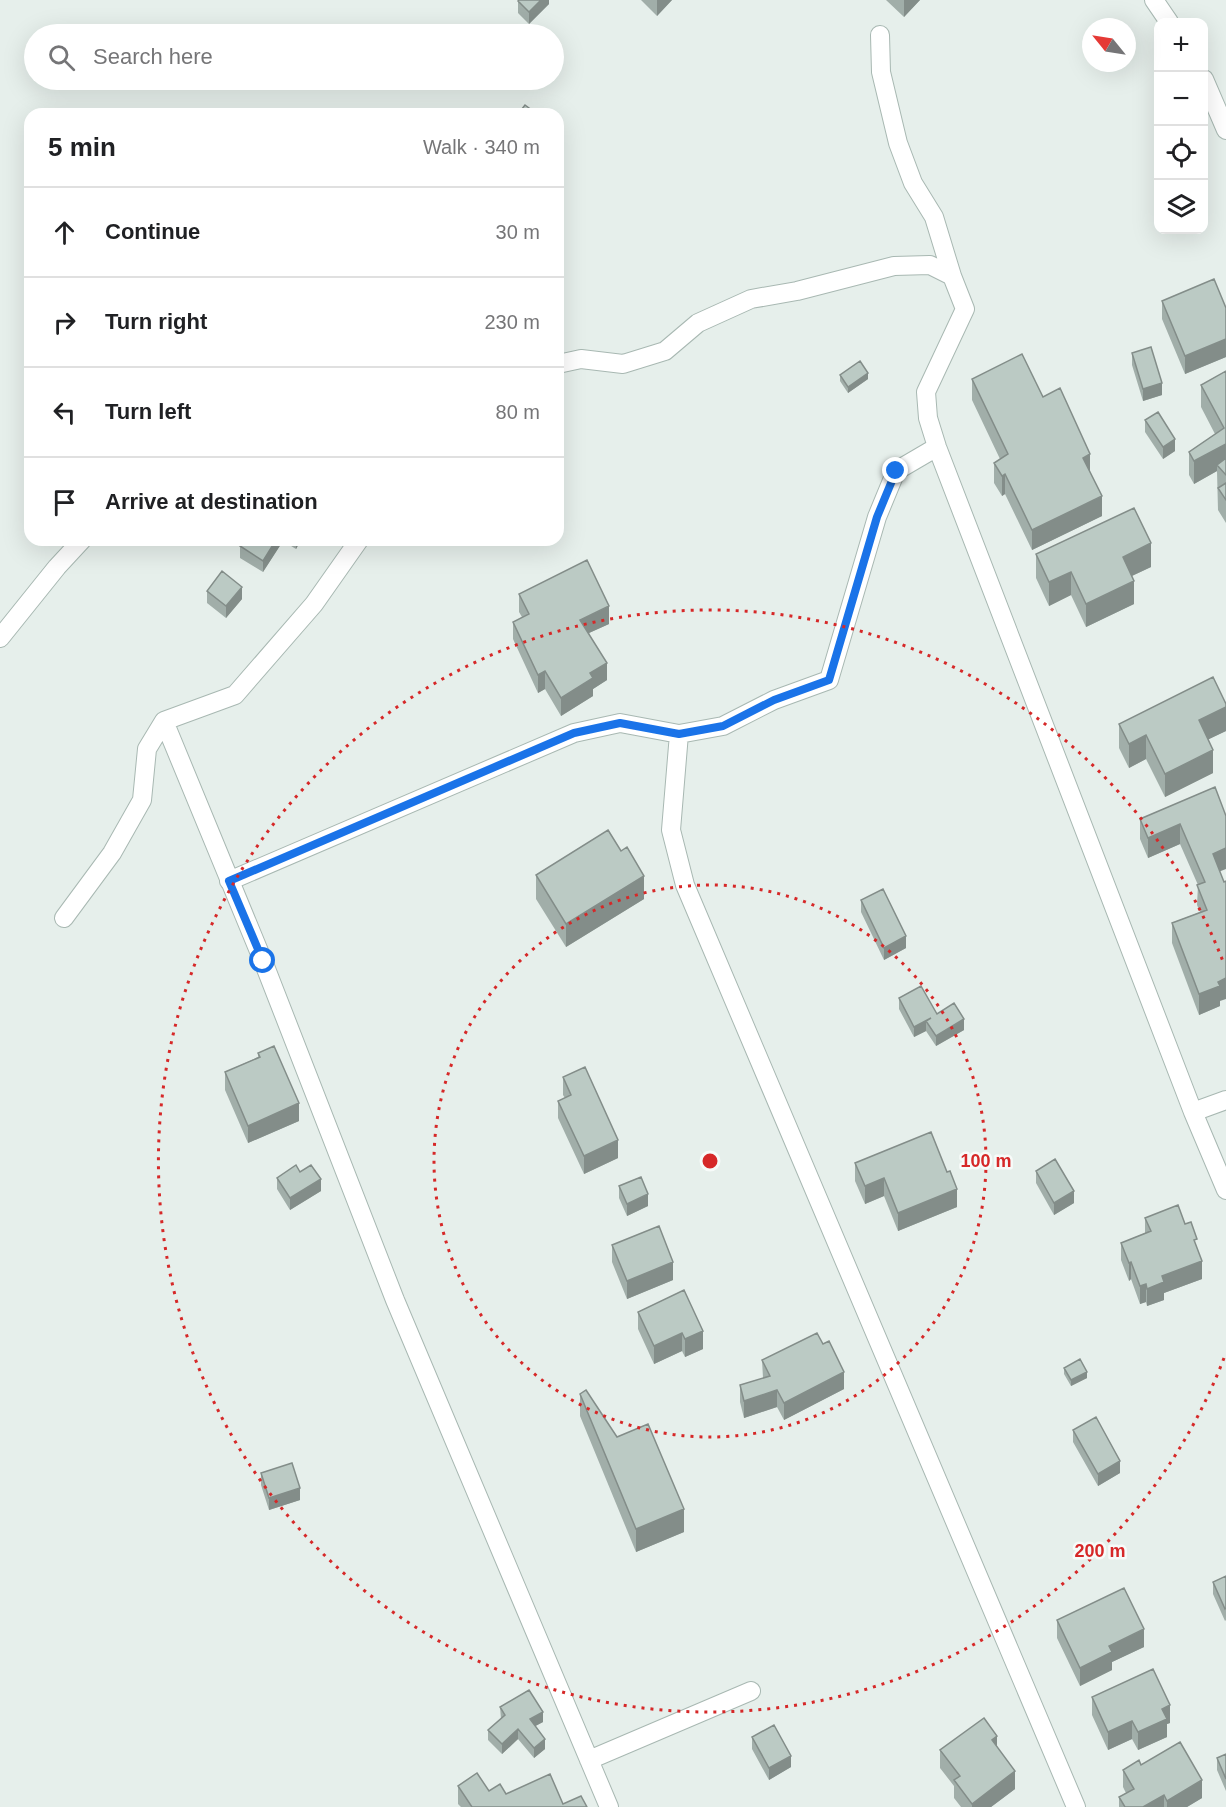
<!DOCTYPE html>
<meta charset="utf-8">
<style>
body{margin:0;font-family:Helvetica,sans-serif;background:#f6f6f6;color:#202124}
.controls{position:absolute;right:18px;top:18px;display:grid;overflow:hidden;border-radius:12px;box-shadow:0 6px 24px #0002}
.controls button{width:54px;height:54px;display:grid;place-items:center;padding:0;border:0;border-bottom:2px solid #e0e0e0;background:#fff;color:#202124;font:30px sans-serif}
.compass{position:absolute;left:1082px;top:18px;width:54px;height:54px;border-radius:50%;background:#fff;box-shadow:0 6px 24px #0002;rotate:300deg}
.stop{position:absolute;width:18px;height:18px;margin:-14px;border:4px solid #1a73e8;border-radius:50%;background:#fff}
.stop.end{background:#1a73e8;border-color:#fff;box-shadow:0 2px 6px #0008}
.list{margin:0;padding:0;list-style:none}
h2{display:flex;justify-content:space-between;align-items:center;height:78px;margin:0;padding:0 24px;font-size:26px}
h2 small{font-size:20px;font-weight:400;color:#757577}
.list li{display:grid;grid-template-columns:39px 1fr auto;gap:18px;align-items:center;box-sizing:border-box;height:90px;padding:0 24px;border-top:2px solid #e0e0e0}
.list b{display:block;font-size:22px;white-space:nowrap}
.list em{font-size:20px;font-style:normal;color:#757577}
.icon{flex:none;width:33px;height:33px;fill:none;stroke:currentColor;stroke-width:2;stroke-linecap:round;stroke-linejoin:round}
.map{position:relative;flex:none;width:1226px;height:1807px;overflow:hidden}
.search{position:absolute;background:#fff;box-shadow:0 6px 24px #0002;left:24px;top:24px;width:540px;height:66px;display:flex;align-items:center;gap:15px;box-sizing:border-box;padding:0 21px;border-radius:33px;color:#757577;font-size:22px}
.panel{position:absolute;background:#fff;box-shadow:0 6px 24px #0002;left:24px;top:108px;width:540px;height:438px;border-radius:18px}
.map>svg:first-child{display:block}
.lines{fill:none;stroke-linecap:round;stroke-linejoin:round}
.minor-casing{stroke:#a8b8b2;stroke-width:20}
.minor{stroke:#fff;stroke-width:18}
.wall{fill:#a1aea9}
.shaded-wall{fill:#838d89}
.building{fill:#bbcac4;stroke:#838d89;stroke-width:1.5}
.route{stroke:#1a73e8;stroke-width:8}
.ring{fill:none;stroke:#d62828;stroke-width:3;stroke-dasharray:3 6}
.centre{fill:#d62828;stroke:#f7fbf9;stroke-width:3}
.ring-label{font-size:18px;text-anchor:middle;font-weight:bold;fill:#d62828;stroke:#f7fbf9;stroke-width:5;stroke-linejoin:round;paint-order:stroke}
</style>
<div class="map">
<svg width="1226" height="1807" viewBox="0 0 1226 1807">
<rect width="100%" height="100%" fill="#e6efeb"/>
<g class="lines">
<defs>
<path id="minor" d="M1154 0 1169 22
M880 35 881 72 898 143 913 183 934 217 952 276
M1204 79 1226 130
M558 364 581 359 623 364 665 351 698 323 751 299 797 291 894 266 930 265 952 276 965 309 926 392 928 418 937 447 1193 1112 1226 1190
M0 638 57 567 82 540
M164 721 263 961 395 1300 609 1807
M679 734 671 830 685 885 1076 1807
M229 881 574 733 620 723 679 734 723 726 774 700 829 680 877 517 896 471 937 447
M64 918 112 853 142 800 147 749 164 721 235 695 314 604 359 540
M1193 1112 1226 1100
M589 1760 751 1691"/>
</defs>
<use href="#minor" class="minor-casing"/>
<use href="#minor" class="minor"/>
</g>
<path class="wall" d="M549 0V4L529 24 518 13V1Z
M641 0H672L657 16Z
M886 0H920L904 17Z
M1162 301 1226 308V357L1185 374 1162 319Z
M1132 353 1162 395 1143 401 1132 365Z
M1226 371V523L1218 510 1217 471 1194 484 1189 475V452L1215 434 1201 407V385Z
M840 375 868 379 848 393 840 381Z
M972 379 1043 397 1090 472 1102 516 1032 550 1005 494 1002 496 994 483V463L1000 459 972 400Z
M1145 420 1175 451 1163 459 1145 432Z
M244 540H301L296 549 283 541 263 572 240 558V546Z
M1036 554 1151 567 1132 576 1134 604 1086 627 1071 595 1049 606 1036 578Z
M207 591 242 599 226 618 207 603Z
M519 594 609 624 589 633 607 680 593 689V696L561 716 545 689 538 693 513 639V622L522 617 519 612Z
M1226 704V731L1208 739 1213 773 1165 797 1146 759 1129 768 1119 748V724Z
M1215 787 1220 871V1006L1199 1015 1172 943V923L1200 912 1197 905 1198 885 1180 844 1148 858 1140 839V819Z
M536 875 644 899 566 947 536 899Z
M861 900 906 948 884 960 861 912Z
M899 998 937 1014 964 1030 936 1046 926 1031 914 1037 899 1009Z
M258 1053 299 1121 248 1143 225 1090V1072L258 1057Z
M563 1077 618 1158 584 1174 558 1118V1101L565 1098 563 1095Z
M855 1163 957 1207 898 1231 884 1196 865 1204 855 1181Z
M1036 1171 1074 1203 1054 1215 1036 1183Z
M300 1172 321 1191 290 1210 277 1189V1178Z
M619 1186 648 1206 627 1216 619 1198Z
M1145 1218 1185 1224 1197 1249 1202 1279 1164 1293V1300L1147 1306 1146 1302 1140 1304 1131 1279 1129 1281 1121 1260V1243L1145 1233Z
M612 1245 673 1280 627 1299 612 1262Z
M684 1290 703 1349 685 1357 682 1351 654 1364 638 1329V1312Z
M762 1360 844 1389 784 1420 777 1407 744 1418 740 1402V1385L763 1378Z
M1064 1368 1087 1378 1071 1386 1064 1374Z
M580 1394 617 1437 684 1532 636 1552 580 1416Z
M1073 1430 1120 1473 1098 1486 1073 1442Z
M261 1473 300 1500 269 1510 261 1485Z
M1226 1576V1620L1225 1621 1213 1594V1582Z
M1057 1620 1144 1647 1112 1662V1670L1080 1686 1057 1638Z
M1092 1697 1170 1723 1167 1724V1737L1138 1750 1132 1739 1108 1750 1092 1715Z
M500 1707 543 1722 535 1726 545 1749 534 1758 518 1739 502 1754 488 1740V1730L501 1719Z
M752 1737 791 1767 769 1780 752 1749Z
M997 1746 1015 1789 991 1807H961L954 1798V1786L940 1768V1750Z
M1226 1754V1791L1217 1770V1758Z
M1141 1765 1202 1798 1187 1807H1119V1797L1126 1793 1123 1787V1770Z
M458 1786 563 1804 587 1807H461L458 1804Z"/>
<path class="shaded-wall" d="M541 0H549V4L529 24V12Z
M657 0H672L657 16Z
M904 0H920L904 17Z
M1226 339V357L1185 374V356Z
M868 373V379L848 393V387Z
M1162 383V395L1143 401V389Z
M1175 439V451L1163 459V447Z
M1226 444V466L1217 465V471L1194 484V461Z
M1090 454V475L1083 458Z
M1005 474V494L1002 496V476Z
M1102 496V516L1032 550V530Z
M276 540H283V541L263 572V561Z
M296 540H301L296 549Z
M1151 543V567L1123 580V557Z
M1071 572V595L1049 606V582Z
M1134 581V604L1086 627V604Z
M242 587V599L226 618V606Z
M609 606V624L580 637V620Z
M607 663V680L593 689V696L561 716V698L590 673Z
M545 671V689L538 693V675Z
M1226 707V731L1199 744V720Z
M1146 735V759L1129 768V744Z
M1213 750V773L1165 797V774Z
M1180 824V844L1148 858V838Z
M1226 848V869L1213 874V854Z
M644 876V899L566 947V924Z
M906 936V948L884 960V948Z
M1226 978V999L1220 1001V1006L1199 1015V994L1218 982Z
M931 1018 926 1021V1031L914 1037V1027Z
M964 1019V1030L936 1046V1036Z
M299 1103V1121L248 1143V1126Z
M618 1140V1158L584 1174V1156Z
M884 1178V1196L865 1204V1186Z
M321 1179V1191L290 1210V1198Z
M957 1189V1207L898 1231V1213Z
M1074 1191V1203L1054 1215V1203Z
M648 1194V1206L627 1216V1204Z
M1202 1261V1279L1164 1293V1300L1147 1306V1289L1162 1276Z
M673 1262V1280L627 1299V1281Z
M1131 1262V1279L1129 1281V1263Z
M1146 1284V1302L1140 1304V1286Z
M703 1331V1349L685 1357V1339Z
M682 1333V1351L654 1364V1346Z
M844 1372V1389L784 1420V1403Z
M1087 1372V1378L1071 1386V1380Z
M777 1390V1407L744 1418V1401Z
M1120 1461V1473L1098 1486V1474Z
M300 1488V1500L269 1510V1498Z
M684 1509V1532L636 1552V1529Z
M1144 1629V1647L1112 1662V1670L1080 1686V1668L1109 1646Z
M1170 1705V1723L1167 1724V1737L1138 1750V1732L1162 1709Z
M543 1712V1722L530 1729V1719Z
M1132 1721V1739L1108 1750V1732Z
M518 1729V1739L502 1754V1744Z
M997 1736V1753L992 1740Z
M545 1739V1749L534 1758V1748Z
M791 1756V1767L769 1780V1768Z
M1015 1771V1789L991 1807H972V1804Z
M1202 1780V1798L1187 1807H1167V1801Z
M1164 1795V1807H1143Z"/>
<path class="building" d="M519 0H541L529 12 518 1Z
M525 105 537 114H518Z
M1214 279 1226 308V339L1185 356 1162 301Z
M1151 347 1162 383 1143 389 1132 353Z
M1022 354 1043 397 1060 388 1090 454 1083 458 1102 496 1032 530 1005 474 1002 476 994 463 1008 454 972 379Z
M860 361 868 373 848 387 840 375Z
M1226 371V444L1194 461 1189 452 1224 428 1201 385Z
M1158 412 1175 439 1163 447 1145 420Z
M1226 458V475L1217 465Z
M1226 483V500L1218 488Z
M1134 508 1151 543 1123 557 1134 581 1086 604 1071 572 1049 582 1036 554Z
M244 540H276L263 561 240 546Z
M587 560 609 606 580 620 607 663 590 673 593 678 561 698 545 671 538 675 513 622 529 614 519 594Z
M222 571 242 587 226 606 207 591Z
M1213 677 1226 704V707L1199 720 1213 750 1165 774 1146 735 1129 744 1119 724Z
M1215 787 1226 816V848L1213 854 1224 882 1226 881V978L1218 982 1220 986 1199 994 1172 923 1207 910 1197 885 1205 882 1180 824 1148 838 1140 819Z
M608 830 621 851 627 847 644 876 566 924 536 875Z
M883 889 906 936 884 948 861 900Z
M921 986 937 1014 954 1003 964 1019 936 1036 926 1021 931 1018 914 1027 899 998Z
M274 1046 299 1103 248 1126 225 1072 260 1057 258 1053Z
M585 1067 618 1140 584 1156 558 1101 571 1095 563 1077Z
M931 1132 947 1172 950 1171 957 1189 898 1213 884 1178 865 1186 855 1163Z
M1055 1159 1074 1191 1054 1203 1036 1171Z
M296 1165 300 1172 311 1165 321 1179 290 1198 277 1178Z
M641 1177 648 1194 627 1204 619 1186Z
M1178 1205 1185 1224 1191 1222 1197 1239 1194 1240 1202 1261 1162 1276 1164 1282 1147 1289 1146 1284 1140 1286 1131 1262 1129 1263 1121 1243 1151 1231 1145 1218Z
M659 1226 673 1262 627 1281 612 1245Z
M684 1290 703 1331 685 1339 682 1333 654 1346 638 1312Z
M817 1333 823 1344 829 1341 844 1372 784 1403 777 1390 744 1401 740 1385 770 1376 762 1360Z
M1080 1359 1087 1372 1071 1380 1064 1368Z
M586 1390 617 1437 648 1424 684 1509 636 1529 580 1394Z
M1096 1417 1120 1461 1098 1474 1073 1430Z
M292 1463 300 1488 269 1498 261 1473Z
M1226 1576V1608L1225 1609 1213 1582Z
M1124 1588 1144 1629 1109 1646 1112 1652 1080 1668 1057 1620Z
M1153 1669 1170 1705 1162 1709 1167 1719 1138 1732 1132 1721 1108 1732 1092 1697Z
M529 1690 543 1712 530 1719 545 1739 534 1748 518 1729 502 1744 488 1730 505 1715 500 1707Z
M984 1718 997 1736 992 1740 1015 1771 972 1804 954 1780 960 1776 940 1750Z
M774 1725 791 1756 769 1768 752 1737Z
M1180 1742 1202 1780 1167 1801 1164 1795 1143 1807H1125L1119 1797 1134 1789 1123 1770 1139 1760 1141 1765Z
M1226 1754V1779L1217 1758Z
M477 1773 489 1791 500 1784 506 1794 550 1774 563 1804 581 1796 587 1807H472L458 1786Z"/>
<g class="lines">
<path class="route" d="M263 961 229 881 574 733 620 723 679 734 723 726 774 700 829 680 877 517 896 471"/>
</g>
<g class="ring">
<circle cx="710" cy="1161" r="276"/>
<path d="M1224 1358A551 551 0 1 1 1224 964"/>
</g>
<circle cx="710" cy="1161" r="9" class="centre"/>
<g class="ring-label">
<text x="986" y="1167">100 m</text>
<text x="1100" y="1557">200 m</text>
</g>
</svg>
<div class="controls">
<button>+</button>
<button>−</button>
<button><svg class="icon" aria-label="locate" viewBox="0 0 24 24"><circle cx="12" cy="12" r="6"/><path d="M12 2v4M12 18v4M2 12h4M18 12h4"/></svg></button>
<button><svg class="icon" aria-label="layers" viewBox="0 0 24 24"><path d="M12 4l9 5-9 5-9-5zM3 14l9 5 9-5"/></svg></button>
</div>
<svg class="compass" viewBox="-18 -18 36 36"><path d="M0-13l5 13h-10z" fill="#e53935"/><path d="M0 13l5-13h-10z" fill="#757577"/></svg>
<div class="stop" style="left:263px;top:961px"></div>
<div class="stop end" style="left:896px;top:471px"></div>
<div class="search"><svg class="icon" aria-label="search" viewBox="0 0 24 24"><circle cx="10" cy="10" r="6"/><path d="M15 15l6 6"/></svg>Search here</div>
<section class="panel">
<h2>5 min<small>Walk · 340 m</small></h2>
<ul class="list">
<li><svg class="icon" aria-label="ahead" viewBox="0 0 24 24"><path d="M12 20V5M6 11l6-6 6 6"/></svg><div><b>Continue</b></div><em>30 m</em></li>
<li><svg class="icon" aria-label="right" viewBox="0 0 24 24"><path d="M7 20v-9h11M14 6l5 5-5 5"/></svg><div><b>Turn right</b></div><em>230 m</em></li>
<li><svg class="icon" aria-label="left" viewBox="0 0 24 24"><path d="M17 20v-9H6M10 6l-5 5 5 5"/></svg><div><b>Turn left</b></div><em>80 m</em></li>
<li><svg class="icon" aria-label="arrive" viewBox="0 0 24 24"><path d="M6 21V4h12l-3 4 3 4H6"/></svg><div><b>Arrive at destination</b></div></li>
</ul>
</section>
</div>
